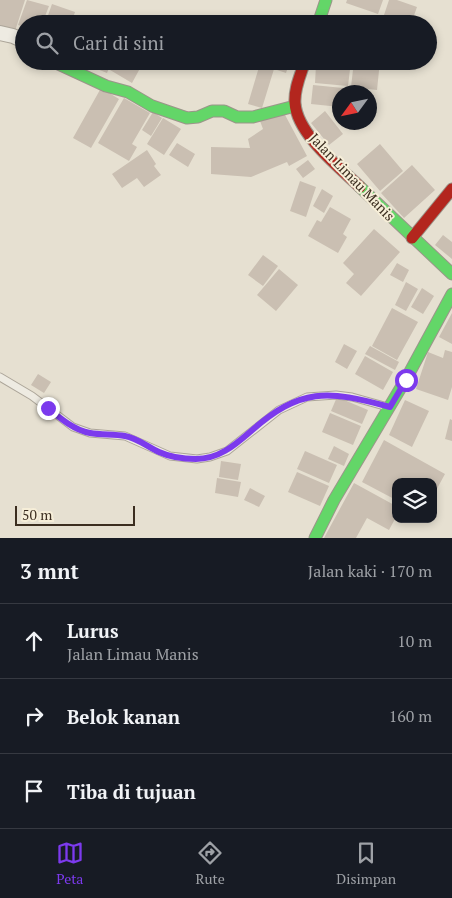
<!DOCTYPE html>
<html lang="id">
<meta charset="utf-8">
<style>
body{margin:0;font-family:"PT Serif",serif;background:#20242c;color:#f1f3f6}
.controls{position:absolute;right:15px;bottom:15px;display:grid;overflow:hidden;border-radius:10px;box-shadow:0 2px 8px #0003}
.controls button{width:45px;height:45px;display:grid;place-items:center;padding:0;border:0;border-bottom:1px solid #363941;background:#171b24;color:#f1f3f6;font:25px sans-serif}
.compass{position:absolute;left:332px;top:85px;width:45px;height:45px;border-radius:50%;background:#171b24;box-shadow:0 2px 8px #0003;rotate:237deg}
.scale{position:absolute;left:15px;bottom:12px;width:120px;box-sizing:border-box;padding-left:5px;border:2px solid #3c2e20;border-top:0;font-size:14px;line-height:18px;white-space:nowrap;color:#3c2e20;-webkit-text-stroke:4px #f6eed8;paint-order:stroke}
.stop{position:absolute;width:15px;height:15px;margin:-11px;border:4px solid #7c3aed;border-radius:50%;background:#fff}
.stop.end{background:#7c3aed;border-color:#fff;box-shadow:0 1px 5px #0008}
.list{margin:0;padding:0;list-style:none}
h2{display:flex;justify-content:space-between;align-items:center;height:65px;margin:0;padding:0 20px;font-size:21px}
h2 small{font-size:16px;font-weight:400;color:#9ea1a6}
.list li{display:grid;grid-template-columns:32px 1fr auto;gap:15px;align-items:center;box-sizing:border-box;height:75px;padding:0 20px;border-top:1px solid #363941}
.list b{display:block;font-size:19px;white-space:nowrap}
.list p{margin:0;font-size:16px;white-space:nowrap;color:#9ea1a6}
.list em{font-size:16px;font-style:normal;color:#9ea1a6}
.icon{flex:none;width:28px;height:28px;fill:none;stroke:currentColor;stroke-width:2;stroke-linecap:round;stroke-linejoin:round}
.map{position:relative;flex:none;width:452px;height:538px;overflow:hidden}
.search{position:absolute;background:#171b24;box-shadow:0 2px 8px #0003;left:15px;right:15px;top:15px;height:55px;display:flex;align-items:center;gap:12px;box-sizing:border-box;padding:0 18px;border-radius:28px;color:#9ea1a6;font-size:19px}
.sheet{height:290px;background:#171b24}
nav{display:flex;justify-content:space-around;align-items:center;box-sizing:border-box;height:70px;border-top:1px solid #363941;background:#171b24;font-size:14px;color:#9ea1a6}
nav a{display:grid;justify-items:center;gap:2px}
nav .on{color:#7c3aed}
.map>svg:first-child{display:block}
.building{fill:#cabfb2}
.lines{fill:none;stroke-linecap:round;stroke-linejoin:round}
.lane-casing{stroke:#aca599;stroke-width:9}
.street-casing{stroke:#aca599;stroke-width:16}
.fast-casing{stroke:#9b958a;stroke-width:13}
.jam-casing{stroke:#9b958a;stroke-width:13}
.lane{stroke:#eeebe2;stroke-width:7}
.street{stroke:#eeebe2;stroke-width:14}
.fast{stroke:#63d668;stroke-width:11}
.jam{stroke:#b3261e;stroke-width:11}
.route{stroke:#7c3aed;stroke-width:6}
.labels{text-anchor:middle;stroke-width:4;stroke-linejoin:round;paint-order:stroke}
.street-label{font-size:14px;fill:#3c2e20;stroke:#f6eed8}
</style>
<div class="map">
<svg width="452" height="538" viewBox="0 0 452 538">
<rect width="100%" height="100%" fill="#e6e0d1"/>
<path class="building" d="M0 0H25L15 31 0 26Z
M27 0 49 6 42 24H24V27L18 25Z
M347 0H383L378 14 346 3Z
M389 0H397L417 7 411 24H400L383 18Z
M52 4 75 12 71 24H45Z
M363 15 364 24H333V19Z
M88 61H112L107 73 87 65Z
M115 61H144L132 83 110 70Z
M247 61H290L286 73 274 69 262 108 248 104 259 67 246 63Z
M334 61H351L348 86 315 83 316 65 334 67Z
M354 61H380L377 90 351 87Z
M313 85 353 89V92H340V107L311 104Z
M101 88 119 99 91 148 73 138Z
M124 98 150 113 132 144 137 147 129 161 98 143Z
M325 111 343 134 329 145 311 123Z
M153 112 162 118 151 136 142 130Z
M284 113 307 156 289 166 287 162 251 177 211 174V147L250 148 248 139 263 129 260 121Z
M163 118 181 129 164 155 147 144Z
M177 143 195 154 188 167 169 155Z
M380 144 403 171 380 191 357 164Z
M147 150 156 164 154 166 161 175 144 187 137 178 122 188 112 174Z
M308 160 315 169 303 178 296 169Z
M412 165 435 190 404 218 381 193Z
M300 181 316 187 306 217 290 211Z
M322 189 333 196 324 213 313 206Z
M330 207 351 219 343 234 347 237 338 253 308 236 317 220 321 222Z
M374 229 400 252 361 296 346 283 354 274 343 263Z
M443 235 452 242V259L435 245Z
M263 255 278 266 263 286 248 275Z
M397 263 409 270 403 282 390 275Z
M279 269 298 285 276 311 257 295Z
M406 282 418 289 406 311 395 305Z
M422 288 434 296 423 314 411 307Z
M392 308 418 322 397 360 372 346Z
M452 313V344L439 337Z
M344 344 357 351 347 369 335 362Z
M370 346 399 362 395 370 365 354Z
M445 350 452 352V387L448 400 416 389 428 352 443 358Z
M365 356 393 372 383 390 355 374Z
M38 374 51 382 44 393 31 385Z
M337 397 368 410 362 424 331 411Z
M405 400 429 411 412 447 389 435Z
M330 413 361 426 353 445 322 432Z
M450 419 452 420V441L445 439Z
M384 440 445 474 433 496V482H396V500L362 482Z
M334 446 349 454 344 466 328 459Z
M305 451 337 465 329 483 297 469Z
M221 461 241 464 238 480 219 477Z
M297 472 329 486 320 506 288 492Z
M217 478 241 482 238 497 215 493Z
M354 483 396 506V517L389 530 367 518 356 538H324Z
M250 488 265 496 259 507 244 500Z"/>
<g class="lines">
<defs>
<path id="lane" d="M0 377 32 396 73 427 90 433 125 436 170 456 197 459 210 457 227 451 279 410 307 397 336 395 352 397 388 407"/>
<path id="street" d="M0 33 13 36 24 41"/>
<path id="fast" d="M318 24 326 0
M52 61 106 86 128 92 152 106 187 118 198 117 212 111H224L237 117H253L295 106
M360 187 452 274
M315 538 334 500 406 379 452 294"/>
<path id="jam" d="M305 61C301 74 294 88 295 103 297 134 339 167 360 187
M412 238 452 189"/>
</defs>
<use href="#lane" class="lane-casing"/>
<use href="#street" class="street-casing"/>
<use href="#fast" class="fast-casing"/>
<use href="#jam" class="jam-casing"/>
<use href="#lane" class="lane"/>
<use href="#street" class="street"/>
<use href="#fast" class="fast"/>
<use href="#jam" class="jam"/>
</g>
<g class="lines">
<path class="route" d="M48 408C61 419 74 430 90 433 102 435 114 434 125 436 137 438 148 447 159 452 170 457 184 459 196 459 218 459 234 446 250 432 301 387 327 390 390 407L406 380"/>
</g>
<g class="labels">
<g class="street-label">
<text transform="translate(352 177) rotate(46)" y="5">Jalan Limau Manis</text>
</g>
</g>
</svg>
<div class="controls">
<button><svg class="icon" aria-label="layers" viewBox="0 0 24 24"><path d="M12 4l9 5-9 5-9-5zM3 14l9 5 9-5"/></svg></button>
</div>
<svg class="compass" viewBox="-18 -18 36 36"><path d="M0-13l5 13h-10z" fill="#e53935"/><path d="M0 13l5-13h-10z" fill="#9ea1a6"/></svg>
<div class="scale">50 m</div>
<div class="stop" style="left:406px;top:380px"></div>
<div class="stop end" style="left:48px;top:408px"></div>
<div class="search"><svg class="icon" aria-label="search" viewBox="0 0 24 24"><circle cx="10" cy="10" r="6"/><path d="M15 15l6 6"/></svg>Cari di sini</div>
</div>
<section class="sheet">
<h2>3 mnt<small>Jalan kaki · 170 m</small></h2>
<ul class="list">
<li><svg class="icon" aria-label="ahead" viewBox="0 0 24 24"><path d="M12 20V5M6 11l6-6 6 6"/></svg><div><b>Lurus</b><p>Jalan Limau Manis</p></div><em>10 m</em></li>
<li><svg class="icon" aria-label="right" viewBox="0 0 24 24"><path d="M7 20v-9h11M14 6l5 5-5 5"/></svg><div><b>Belok kanan</b></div><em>160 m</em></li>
<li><svg class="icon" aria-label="arrive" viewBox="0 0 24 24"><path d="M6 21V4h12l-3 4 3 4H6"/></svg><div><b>Tiba di tujuan</b></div></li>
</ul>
</section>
<nav>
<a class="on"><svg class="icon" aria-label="map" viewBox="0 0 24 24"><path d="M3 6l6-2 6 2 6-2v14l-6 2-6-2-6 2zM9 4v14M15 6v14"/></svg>Peta</a>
<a><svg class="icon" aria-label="directions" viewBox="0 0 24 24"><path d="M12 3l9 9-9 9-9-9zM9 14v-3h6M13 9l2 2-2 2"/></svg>Rute</a>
<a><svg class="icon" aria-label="saved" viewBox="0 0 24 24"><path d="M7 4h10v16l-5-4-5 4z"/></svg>Disimpan</a>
</nav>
